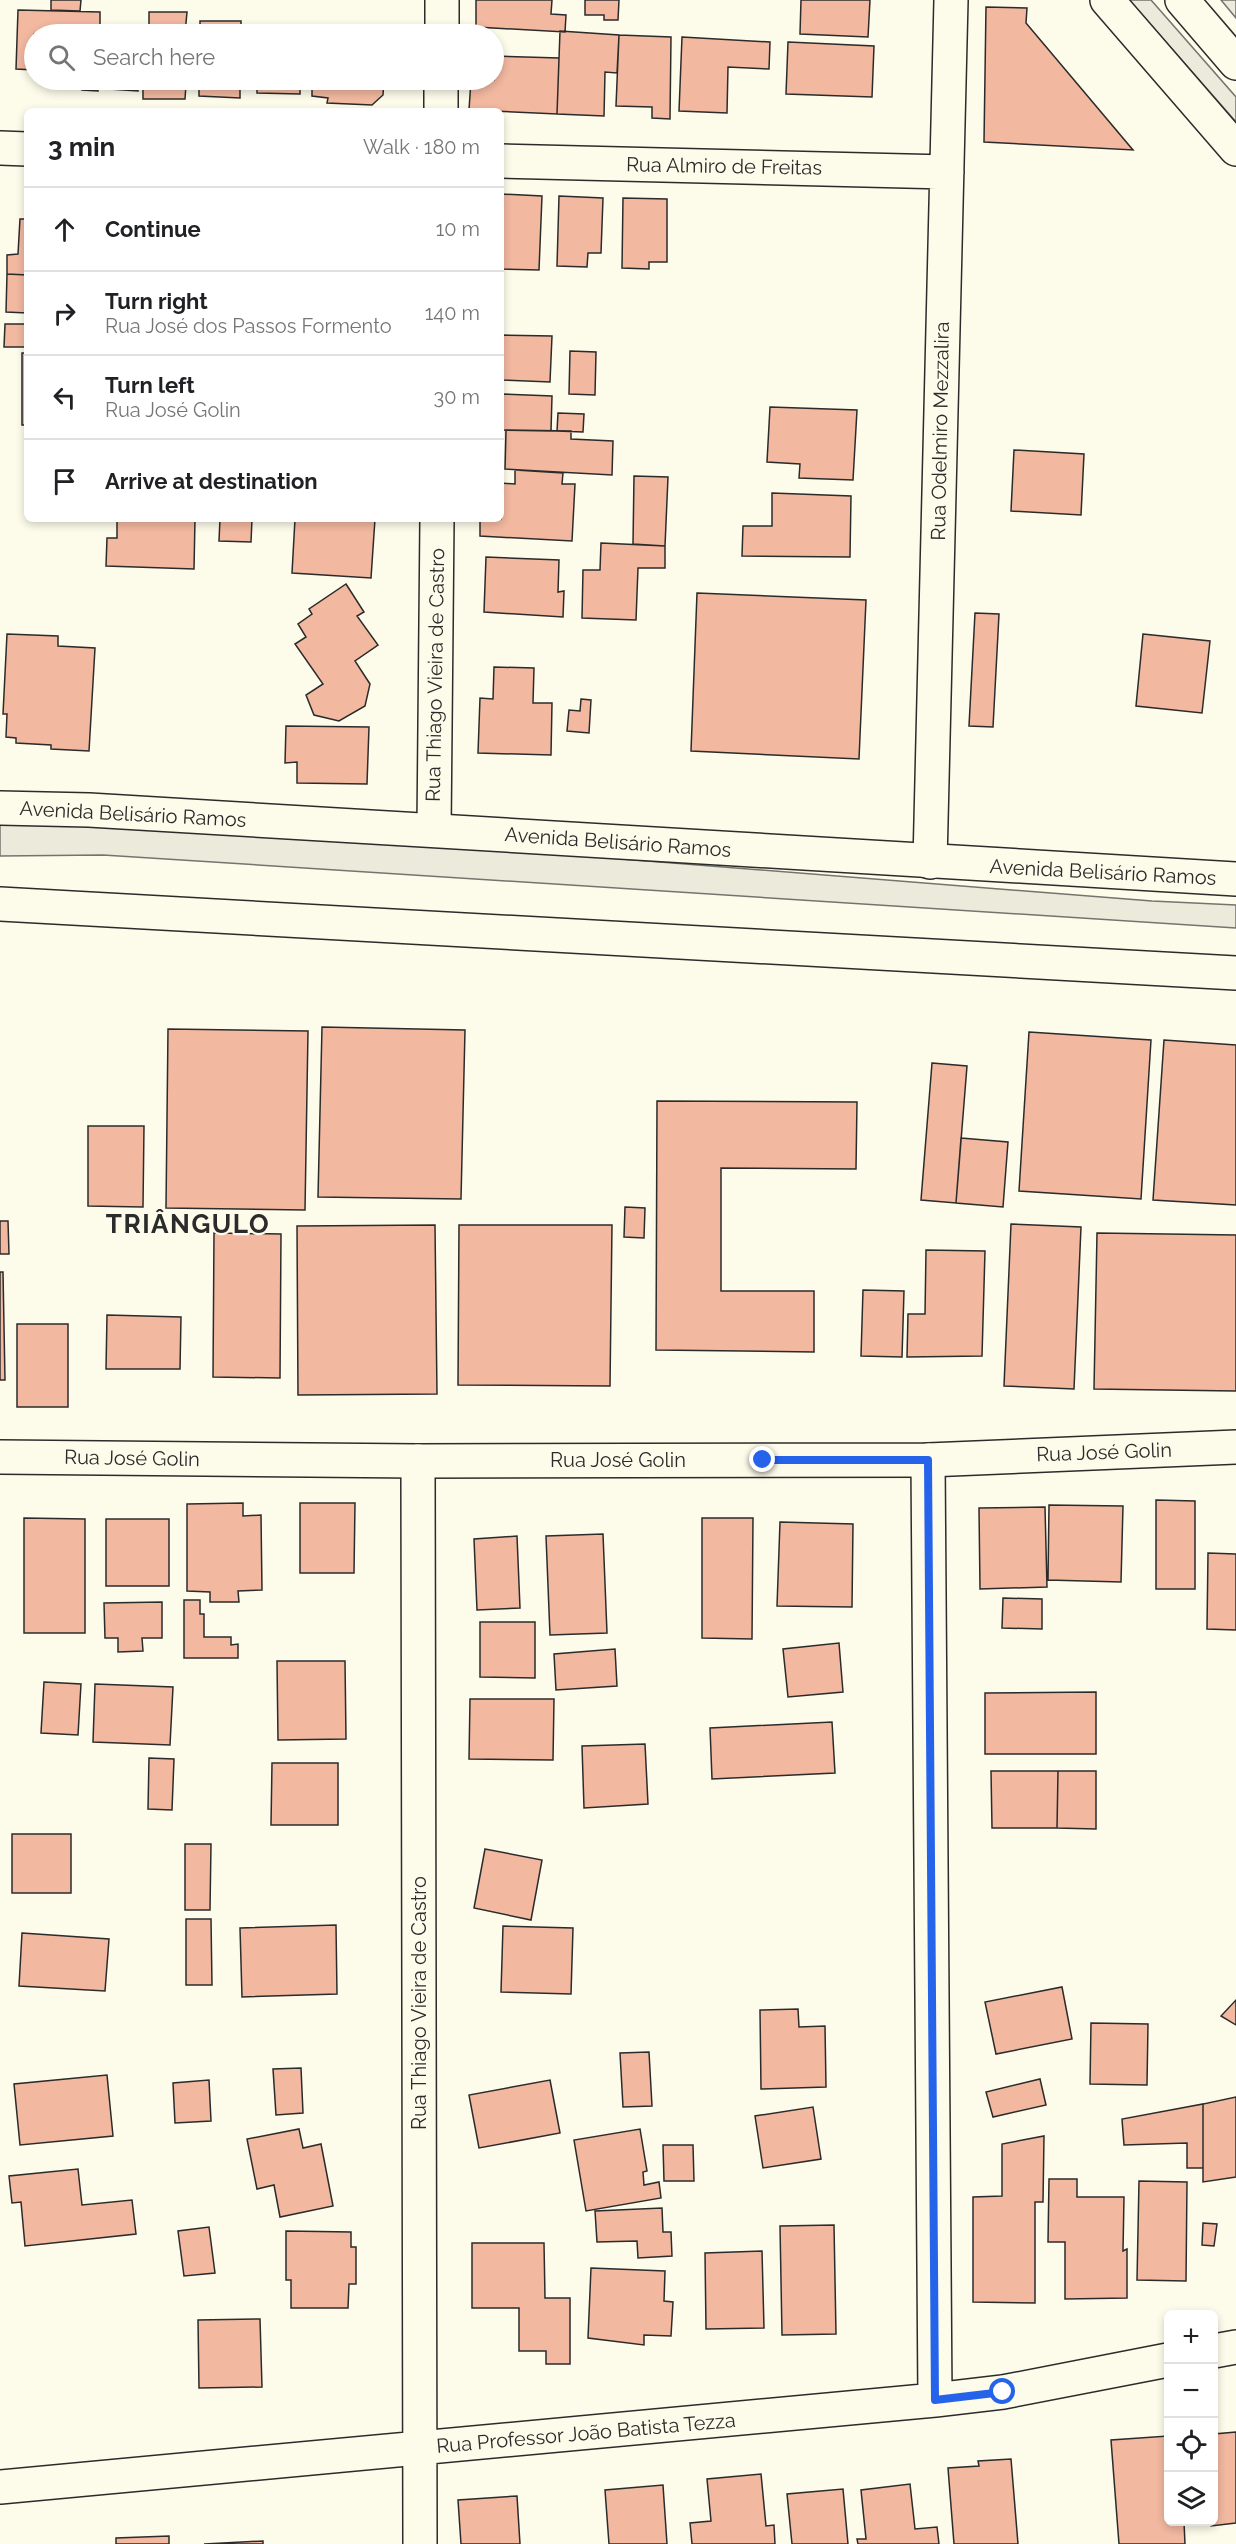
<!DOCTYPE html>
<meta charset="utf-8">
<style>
body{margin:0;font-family:Raleway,sans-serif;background:#f6f6f6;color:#202124}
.controls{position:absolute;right:18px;bottom:18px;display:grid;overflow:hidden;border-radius:9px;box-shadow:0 3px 9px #0003}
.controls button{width:54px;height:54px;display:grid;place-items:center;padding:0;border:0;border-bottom:2px solid #e0e0e0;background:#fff;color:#202124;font:30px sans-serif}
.stop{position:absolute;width:18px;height:18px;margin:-14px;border:4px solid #2563eb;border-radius:50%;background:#fff}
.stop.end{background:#2563eb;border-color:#fff;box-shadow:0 2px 6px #0008}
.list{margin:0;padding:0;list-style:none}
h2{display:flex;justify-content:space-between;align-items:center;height:78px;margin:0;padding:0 24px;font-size:26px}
h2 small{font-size:20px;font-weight:400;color:#757577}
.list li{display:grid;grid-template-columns:39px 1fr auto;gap:18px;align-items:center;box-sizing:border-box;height:84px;padding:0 24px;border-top:2px solid #e0e0e0}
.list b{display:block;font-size:22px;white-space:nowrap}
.list p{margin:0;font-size:20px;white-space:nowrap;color:#757577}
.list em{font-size:20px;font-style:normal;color:#757577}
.icon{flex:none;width:33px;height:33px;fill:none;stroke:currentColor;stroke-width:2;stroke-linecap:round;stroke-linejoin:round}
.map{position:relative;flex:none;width:1236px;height:2544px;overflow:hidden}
.search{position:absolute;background:#fff;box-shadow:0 3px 9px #0003;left:24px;top:24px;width:480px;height:66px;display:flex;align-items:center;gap:15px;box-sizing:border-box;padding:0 21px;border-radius:33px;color:#757577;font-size:22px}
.panel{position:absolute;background:#fff;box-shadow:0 3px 9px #0003;left:24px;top:108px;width:480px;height:414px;border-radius:9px}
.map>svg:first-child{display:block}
.green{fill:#ecebdb;stroke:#74746e;stroke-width:1.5}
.building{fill:#f2b8a0;stroke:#2b2b2b;stroke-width:1.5}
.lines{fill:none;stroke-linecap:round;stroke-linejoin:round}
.street-casing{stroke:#2b2b2b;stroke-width:36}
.secondary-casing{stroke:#2b2b2b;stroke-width:36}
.primary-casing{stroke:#2b2b2b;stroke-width:36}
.street{stroke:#fdfbea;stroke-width:33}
.secondary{stroke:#fdfbea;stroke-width:33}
.primary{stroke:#fdfbea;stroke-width:33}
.route{stroke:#2563eb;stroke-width:8}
.labels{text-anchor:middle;stroke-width:4.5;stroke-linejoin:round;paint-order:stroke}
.street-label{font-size:20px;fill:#2b2b2b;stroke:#fdfbea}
.district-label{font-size:26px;font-weight:bold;letter-spacing:1.5px;fill:#2b2b2b;stroke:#fdfbea}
</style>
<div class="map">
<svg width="1236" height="2544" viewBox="0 0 1236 2544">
<rect width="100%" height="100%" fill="#fdfbea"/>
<path class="green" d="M1129 0H1151L1236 97V122Z
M1221 0H1236V18Z
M0 820 508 850 1152 901 1236 905V928L103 855 0 856Z"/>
<path class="building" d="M51 0H81L80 11 51 10Z
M476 0H552L551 14 566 15 565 32 476 27Z
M585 0H619L618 20H604V15H585Z
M801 0H870L868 37 800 34Z
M986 7 1027 8 1026 23 1133 150 984 142Z
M18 10 100 12V34H34V70L16 69Z
M149 12H187L185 34H144V25H149Z
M200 21H241V34H200Z
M560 31 619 35 617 73 605 72 604 116 557 114Z
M619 35 671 37 670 119 652 118V107L616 106Z
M682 37 770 42 769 69 728 67 727 113 679 111Z
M788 42 874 46 872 97 786 94Z
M494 56 559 58 557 114 469 110 471 80H494Z
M83 80H98V91L82 90Z
M109 80H138V91L109 89Z
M143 80H191V84L186 85 185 99H143Z
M199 80H240V98L199 96Z
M257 80H300V94L257 93Z
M312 80H384L383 95 372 105 327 103 328 98 312 96Z
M501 194 542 196 539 270 501 269Z
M559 196 603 198 601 253H588L587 267 557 266Z
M623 198 667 199V262H649V269L622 268Z
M20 219H27V275L7 274V255L18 254Z
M7 274 27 275V313L6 312Z
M5 324H27V347H4Z
M501 335 552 336 550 382 501 380Z
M570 351 596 352 595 395 569 394Z
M22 353H27V425H22Z
M501 394 552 396 551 431 501 430Z
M770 407 857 410 853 480 799 478 800 464 767 462Z
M558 413 584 414 583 432 557 431Z
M506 430 571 431V439L613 441 612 475 505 469Z
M1014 450 1084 454 1081 515 1011 511Z
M515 470 563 473 562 484H575L572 541 480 536V519H501V483L515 484Z
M634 476 668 477 665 546 633 544Z
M772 493 851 496 850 557 742 556 743 526H772Z
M117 519H195L194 569 106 566 107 538H117Z
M220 519H252L251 542 219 541Z
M295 519H375L371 578 292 573Z
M601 543 665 546V568H638L636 620 582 618 583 570H600Z
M486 557 559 560 558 592 564 591 563 617 484 612Z
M346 584 364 612 357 616 378 645 355 661 370 684 365 706 339 721 314 715 306 695 323 684 295 644 306 637 298 624 312 614 309 609Z
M697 593 866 600 859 759 691 751Z
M975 613 999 614 993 727 969 726Z
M7 634 58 636V646L95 648 89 751 51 749V745L16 743V738L6 737 7 714H3Z
M1143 634 1210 641 1202 713 1136 706Z
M494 667 534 668 533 703H552L551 755 478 753 480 698 493 699Z
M581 699 591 700 589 733 567 731 569 710 580 711Z
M286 726 369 727 367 784 297 783V762L285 763Z
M322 1027 465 1030 461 1199 318 1197Z
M168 1029 308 1031 305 1210 166 1208Z
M1029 1032 1151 1040 1141 1199 1019 1191Z
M1164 1040 1236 1045V1205L1153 1200Z
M932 1063 967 1066 956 1203 921 1200Z
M657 1101 857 1102 856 1169 721 1168V1291H814V1352L656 1350Z
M88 1126H144L143 1207 88 1206Z
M961 1138 1008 1142 1003 1207 956 1203Z
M625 1207 645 1208 644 1238 624 1237Z
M0 1221H8L9 1254H0Z
M1011 1224 1081 1227 1074 1389 1004 1386Z
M435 1225 437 1394 298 1395 297 1226Z
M459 1225H612L610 1386 458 1385Z
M214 1233 281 1234 280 1378 213 1377Z
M1097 1233 1236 1235V1391L1094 1389Z
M926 1250 985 1251 982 1356 907 1357 908 1314H925Z
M0 1272H3L5 1380H0Z
M863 1290 904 1291 902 1357 861 1356Z
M107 1315 181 1317 180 1369H106Z
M17 1324H68V1407H17Z
M1156 1500 1195 1501V1589H1156Z
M243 1503V1516L261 1515 262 1590 238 1591 239 1602H210V1592L187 1591V1504Z
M300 1503H355L354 1573H300Z
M1049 1505 1123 1506 1121 1582 1048 1580Z
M1045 1507 1047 1587 980 1589 979 1508Z
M24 1518 85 1519V1633H24Z
M702 1518H753L752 1639 702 1638Z
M106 1519H169V1586H106Z
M780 1522 853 1524 852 1607 777 1606Z
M603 1534 607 1633 550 1635 546 1536Z
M517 1536 520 1608 477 1610 474 1539Z
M1208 1553 1236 1554V1630L1207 1629Z
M1003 1598 1042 1599V1629L1002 1628Z
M184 1600H200V1614H204V1637H231V1645L238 1644V1658H184Z
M162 1602V1638H142L143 1651 118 1652V1638H105L104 1603Z
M480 1622H535V1678L480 1677Z
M839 1643 843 1692 788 1697 783 1649Z
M615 1649 617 1686 556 1690 554 1654Z
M277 1661H345L346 1739 278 1740Z
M44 1682 81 1684 78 1735 41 1733Z
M95 1684 173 1687 170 1745 93 1742Z
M1096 1692V1754H985V1693Z
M470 1699H554L553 1760 469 1759Z
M832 1722 835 1773 712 1779 710 1728Z
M645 1744 648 1804 584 1808 582 1746Z
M149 1758 174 1759 172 1810 148 1809Z
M272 1763H338V1825H271Z
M991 1771H1058L1057 1828H992Z
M1058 1771H1096V1829L1057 1828Z
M12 1834H71V1893H12Z
M185 1844H211L210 1910H185Z
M485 1849 542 1860 531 1920 474 1908Z
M186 1919H211L212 1985H186Z
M336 1925 337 1994 242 1997 240 1928Z
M503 1926 573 1928 571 1994 501 1992Z
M22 1933 109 1939 105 1991 19 1986Z
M1062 1987 1072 2039 996 2054 985 2002Z
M1236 2000V2025L1221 2016Z
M798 2009 799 2027 825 2026 826 2087 761 2089 760 2010Z
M1091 2023 1148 2024 1147 2085 1090 2084Z
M649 2052 652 2106 623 2107 620 2053Z
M301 2068 303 2113 276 2115 273 2069Z
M107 2075 113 2136 20 2145 14 2084Z
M1040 2079 1046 2105 993 2117 986 2092Z
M209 2080 211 2121 175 2123 173 2083Z
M550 2080 560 2133 479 2148 469 2095Z
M1236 2097V2177L1203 2182V2104Z
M1203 2104V2168H1187V2143L1124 2145 1122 2119Z
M813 2107 821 2159 763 2168 755 2116Z
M299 2129 303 2148 321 2144 333 2206 280 2217 274 2185 257 2189 247 2139Z
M640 2129 647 2171 643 2172 644 2185 659 2182 661 2198 586 2211 574 2140Z
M1044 2136 1043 2202H1035V2303L973 2302V2197L1002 2196V2144Z
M663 2145H693L694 2181H664Z
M78 2169 82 2205 132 2200 136 2234 25 2246 21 2202 12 2203 9 2176Z
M1049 2179H1077V2197H1124L1123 2251 1127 2249V2298L1065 2299V2242H1048Z
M1139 2181 1187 2182 1186 2281 1137 2280Z
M662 2208 663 2232H671L672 2256 638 2258 637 2241 597 2242 595 2211Z
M1203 2223 1217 2224 1214 2246 1202 2245Z
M834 2225 836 2334 782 2335 780 2226Z
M209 2227 215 2273 184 2276 178 2231Z
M286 2231 351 2232V2247H356V2284H349L348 2308H291V2280H286Z
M472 2243H544L545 2298H570V2364H546V2351H519V2308H472Z
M762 2251 764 2328 706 2329 705 2253Z
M591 2268 665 2271 664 2301 673 2302 671 2336 644 2335V2345L588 2338Z
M260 2319 262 2387 199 2388 198 2320Z
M1236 2432V2523L1211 2526 1210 2522H1214V2434Z
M1168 2436V2522H1184L1185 2544H1119L1111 2440Z
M1011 2459 1018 2544H954L948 2468 979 2466 978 2461Z
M761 2474 766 2526 774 2525 775 2544H692L690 2523 711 2521 707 2479Z
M910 2484 915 2529 937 2527 939 2544H858L857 2539H866L861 2490Z
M663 2485 667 2544H609L605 2490Z
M843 2489 848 2544H792L787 2494Z
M517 2496 520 2544H461L458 2500Z
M169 2536V2544H116V2538Z
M263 2541V2544H204Z"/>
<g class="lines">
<defs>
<path id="street" d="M442 34V0
M441 111V80
M0 148 27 149
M501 161 947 172
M434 830 437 519
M930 862 951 0
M928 1460 935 2400
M418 1461 420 2544
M1214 2351 1236 2347
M0 2487 935 2400 1003 2392 1168 2360"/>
<path id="secondary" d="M1107 0 1236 149
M1182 0 1236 63
M0 1457 418 1461 928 1460 1236 1447"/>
<path id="primary" d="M0 808 89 810 1236 879
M0 904 1236 973"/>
</defs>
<use href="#street" class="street-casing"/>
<use href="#secondary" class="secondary-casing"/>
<use href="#primary" class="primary-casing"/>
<use href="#street" class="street"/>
<use href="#secondary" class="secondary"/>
<use href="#primary" class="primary"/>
</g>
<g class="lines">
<path class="route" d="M763 1460H928L935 2400 1003 2392"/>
</g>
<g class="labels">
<g class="street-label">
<text transform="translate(724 166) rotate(1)" y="7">Rua Almiro de Freitas</text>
<text transform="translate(940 431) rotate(-89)" y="7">Rua Odelmiro Mezzalira</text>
<text transform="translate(435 675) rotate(-89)" y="7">Rua Thiago Vieira de Castro</text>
<text transform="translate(133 814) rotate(3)" y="7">Avenida Belisário Ramos</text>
<text transform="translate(618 842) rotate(4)" y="7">Avenida Belisário Ramos</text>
<text transform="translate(1103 872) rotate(3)" y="7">Avenida Belisário Ramos</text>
<text transform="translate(1104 1452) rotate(-2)" y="7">Rua José Golin</text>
<text transform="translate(132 1458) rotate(1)" y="7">Rua José Golin</text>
<text x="618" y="1467">Rua José Golin</text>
<text transform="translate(419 2003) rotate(-90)" y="7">Rua Thiago Vieira de Castro</text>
<text transform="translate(586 2433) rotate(-5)" y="7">Rua Professor João Batista Tezza</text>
</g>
<g class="district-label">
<text x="188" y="1233">TRIÂNGULO</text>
</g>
</g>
</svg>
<div class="controls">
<button>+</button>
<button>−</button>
<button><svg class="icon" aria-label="locate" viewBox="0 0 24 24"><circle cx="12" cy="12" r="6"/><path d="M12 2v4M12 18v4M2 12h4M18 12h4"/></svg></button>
<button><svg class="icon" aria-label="layers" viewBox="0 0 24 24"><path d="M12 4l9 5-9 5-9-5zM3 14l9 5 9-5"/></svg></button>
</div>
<div class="stop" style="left:1003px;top:2392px"></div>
<div class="stop end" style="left:763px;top:1460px"></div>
<div class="search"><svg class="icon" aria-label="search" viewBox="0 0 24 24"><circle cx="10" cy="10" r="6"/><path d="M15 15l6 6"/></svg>Search here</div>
<section class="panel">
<h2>3 min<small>Walk · 180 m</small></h2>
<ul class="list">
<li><svg class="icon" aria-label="ahead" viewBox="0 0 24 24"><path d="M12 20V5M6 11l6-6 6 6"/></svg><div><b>Continue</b></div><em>10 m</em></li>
<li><svg class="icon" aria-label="right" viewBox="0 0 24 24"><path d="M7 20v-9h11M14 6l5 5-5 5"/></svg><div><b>Turn right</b><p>Rua José dos Passos Formento</p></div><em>140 m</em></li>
<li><svg class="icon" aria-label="left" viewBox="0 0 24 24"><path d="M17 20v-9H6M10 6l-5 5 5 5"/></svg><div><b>Turn left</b><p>Rua José Golin</p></div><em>30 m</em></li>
<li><svg class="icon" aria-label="arrive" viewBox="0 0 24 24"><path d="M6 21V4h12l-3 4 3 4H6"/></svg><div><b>Arrive at destination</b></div></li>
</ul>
</section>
</div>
